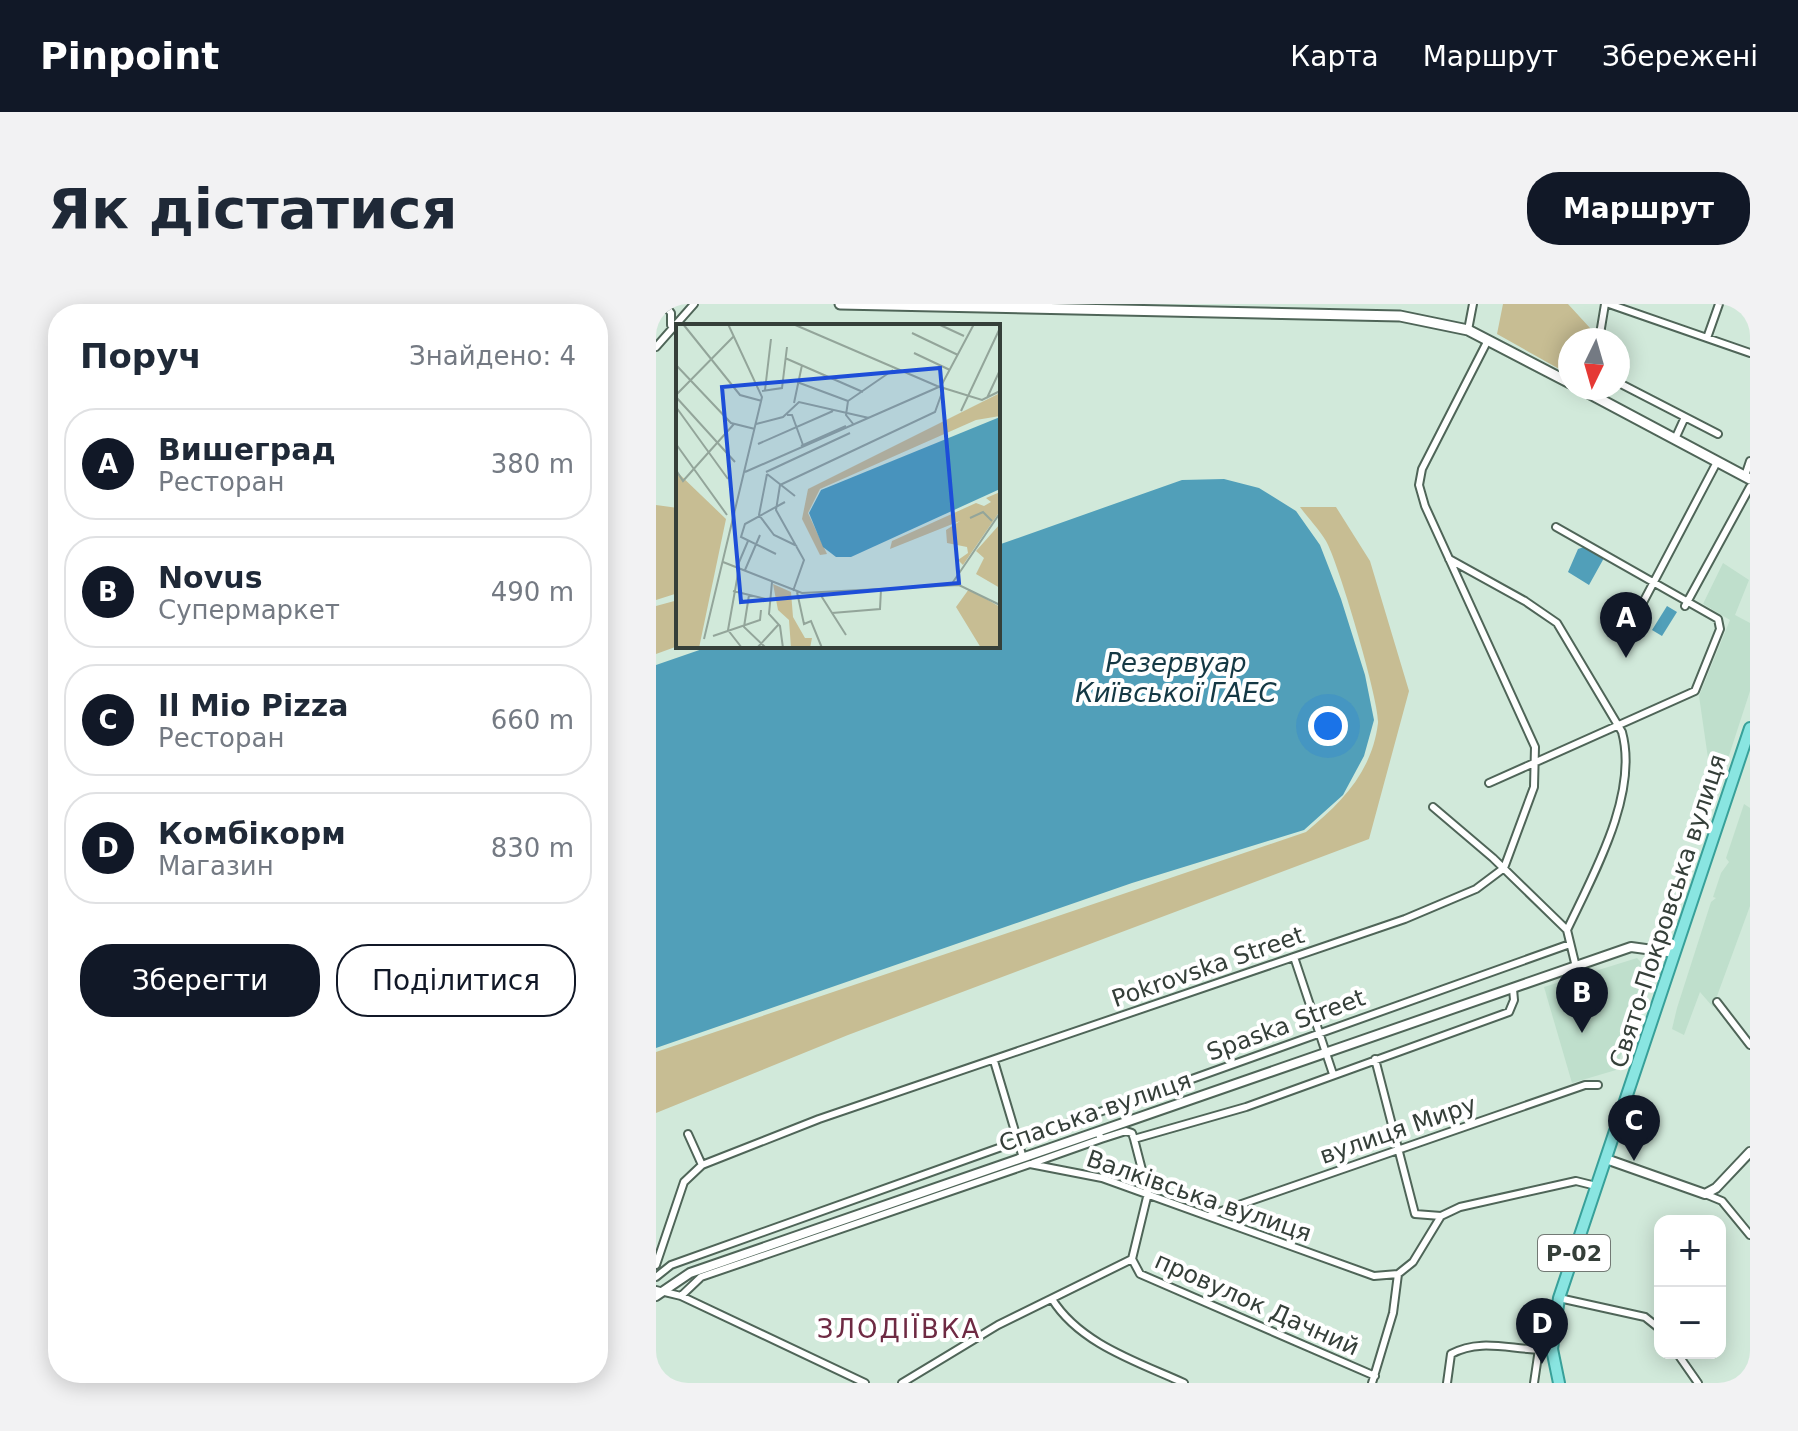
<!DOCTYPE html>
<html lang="uk">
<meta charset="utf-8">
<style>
body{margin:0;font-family:"DejaVu Sans",sans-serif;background:#f2f2f3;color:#1f2937}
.controls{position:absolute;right:24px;bottom:24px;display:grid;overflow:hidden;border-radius:16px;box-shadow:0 4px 20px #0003}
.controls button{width:72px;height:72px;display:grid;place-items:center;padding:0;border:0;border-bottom:2px solid #e0e1e3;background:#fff;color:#1f2937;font:40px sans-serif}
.compass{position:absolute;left:902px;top:24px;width:72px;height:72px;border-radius:50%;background:#fff;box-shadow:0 4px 20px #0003;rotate:185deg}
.you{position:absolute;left:672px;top:422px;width:28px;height:28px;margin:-20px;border:6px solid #fff;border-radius:50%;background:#1a73e8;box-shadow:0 0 0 12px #1a73e833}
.badge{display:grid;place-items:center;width:52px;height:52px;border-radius:50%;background:#111827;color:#fff;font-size:26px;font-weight:700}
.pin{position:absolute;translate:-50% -66px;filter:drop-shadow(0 2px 4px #0008)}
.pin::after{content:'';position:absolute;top:42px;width:28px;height:24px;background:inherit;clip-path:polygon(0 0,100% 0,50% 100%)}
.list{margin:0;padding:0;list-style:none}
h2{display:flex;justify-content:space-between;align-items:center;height:104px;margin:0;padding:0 32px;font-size:34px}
h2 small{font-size:26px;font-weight:400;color:#747a83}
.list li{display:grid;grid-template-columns:52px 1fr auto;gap:24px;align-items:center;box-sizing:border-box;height:112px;margin:0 16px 16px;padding:0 16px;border:2px solid #e0e1e3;border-radius:32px}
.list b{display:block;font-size:30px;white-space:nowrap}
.list p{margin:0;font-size:26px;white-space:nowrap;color:#747a83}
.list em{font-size:26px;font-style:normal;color:#747a83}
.actions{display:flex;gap:16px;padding:24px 32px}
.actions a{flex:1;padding:18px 0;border:2px solid #111827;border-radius:32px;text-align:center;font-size:28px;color:#111827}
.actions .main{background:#111827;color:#fff}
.map{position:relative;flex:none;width:1094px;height:1079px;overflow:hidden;border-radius:32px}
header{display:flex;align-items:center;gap:48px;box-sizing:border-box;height:112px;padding:0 40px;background:#111827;color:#fff}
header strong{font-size:38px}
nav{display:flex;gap:44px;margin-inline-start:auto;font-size:28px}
.intro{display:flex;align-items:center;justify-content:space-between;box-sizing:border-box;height:192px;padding:0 48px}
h1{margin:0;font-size:56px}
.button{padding:20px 36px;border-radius:32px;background:#111827;color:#fff;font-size:28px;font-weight:700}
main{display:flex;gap:48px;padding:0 48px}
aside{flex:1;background:#fff;border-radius:32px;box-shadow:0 4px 20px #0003}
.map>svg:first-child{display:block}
.built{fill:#bfdfcc}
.green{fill:#c7bd93}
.water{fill:#519fb9}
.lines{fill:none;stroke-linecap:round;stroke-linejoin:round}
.minor-casing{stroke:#4f6558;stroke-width:10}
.tertiary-casing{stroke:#4f6558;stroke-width:12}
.secondary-casing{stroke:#4f6558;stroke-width:13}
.primary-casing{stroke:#38a099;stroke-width:14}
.minor{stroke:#fff;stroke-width:6}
.tertiary{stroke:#fff;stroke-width:8}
.secondary{stroke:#fff;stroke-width:9}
.primary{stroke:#89e5e1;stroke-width:10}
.labels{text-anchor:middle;stroke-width:8;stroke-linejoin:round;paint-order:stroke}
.shield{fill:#fff;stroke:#727974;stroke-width:2}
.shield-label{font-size:22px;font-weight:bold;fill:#353f39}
.street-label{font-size:24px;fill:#353f39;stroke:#fff}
.water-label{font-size:26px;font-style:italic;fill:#143844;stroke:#fff}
.neighbourhood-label{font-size:26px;letter-spacing:2px;fill:#6e2a43;stroke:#fff}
.inset-road{fill:none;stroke:#93a59a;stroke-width:2}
.view{fill:#1d4ed8;fill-opacity:0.15;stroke:#1d4ed8;stroke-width:4}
.inset-edge{fill:none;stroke:#353f39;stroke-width:4}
</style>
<header>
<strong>Pinpoint</strong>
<nav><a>Карта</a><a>Маршрут</a><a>Збережені</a></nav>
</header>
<div class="intro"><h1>Як дістатися</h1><a class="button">Маршрут</a></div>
<main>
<aside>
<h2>Поруч<small>Знайдено: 4</small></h2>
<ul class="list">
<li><span class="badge">A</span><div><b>Вишеград</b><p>Ресторан</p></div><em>380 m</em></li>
<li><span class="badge">B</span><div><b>Novus</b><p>Супермаркет</p></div><em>490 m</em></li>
<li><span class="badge">C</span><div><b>Il Mio Pizza</b><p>Ресторан</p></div><em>660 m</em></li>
<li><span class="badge">D</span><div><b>Комбікорм</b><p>Магазин</p></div><em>830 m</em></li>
</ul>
<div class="actions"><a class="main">Зберегти</a><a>Поділитися</a></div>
</aside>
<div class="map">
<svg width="1094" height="1079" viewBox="0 0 1094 1079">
<rect width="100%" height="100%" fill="#d1e9da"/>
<path class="built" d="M1067 259 1093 276 1079 311 1094 319V387L1068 467 1053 461 1043 392 1074 316 1047 300Z
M1088 500 1094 504V602L1057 703 1044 688 1028 731 1016 725 1021 704 1055 598 1060 594 1057 593 1065 569 1073 558 1070 554Z
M981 654 993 667 960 766 916 779 888 683Z"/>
<path class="green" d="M847 0H912L934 24 933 36H914V71L841 30Z
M0 201 22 204V289L0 296Z
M644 203H680L714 257 753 387 713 535 192 731 0 809V748L650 528C686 498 716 468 722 419 724 399 682 257 670 237 663 225 652 214 644 203Z
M22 296V342L0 350V302Z"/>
<path class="water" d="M568 175 603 184 640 207 664 241 685 295 709 371 718 416 708 452 687 491 648 526 476 579 0 744V361L55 342H342V241L526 176Z
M928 243 948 254 933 281 912 268 922 245Z
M1011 302 1021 308 1006 332 996 326Z"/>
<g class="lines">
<defs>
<path id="minor" d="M8 0 15 9V21
M953 0 1094 49
M812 26 817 0
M1051 34 1063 0
M943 36 949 0
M0 43 38 0
M965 80 1062 130
M1019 135 1029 113
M1089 172 1094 157
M793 255 869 297 901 319 966 428C983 490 937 571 911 626
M1029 302 1094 183
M972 327 1061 158
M833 479 1039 387 1064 325 1062 315 900 223
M777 503 837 554 911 626 920 663
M638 653 677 770
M1061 698 1094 741
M719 755 759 910 785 912
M338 757 367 854
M32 830 46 861
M478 835 590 803 853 708 858 696 857 685
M377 859 445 835
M1049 890 1066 897 1094 931
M554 911 929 781H942
M476 955 484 970 719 1072
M0 961 28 878 46 861 163 815 749 615 820 585 848 564 878 483 879 443 769 202 763 181 766 165 832 36
M0 973 15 961 914 640
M0 986 25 992 209 1079
M25 992 45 973 374 860 446 874 718 972 742 970 757 958 785 912 804 903 920 877 940 882
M903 994 989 1013 1004 1025
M396 995C424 1040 482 1058 528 1079
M1021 1049 1042 1079
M246 1079 342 1021 476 955 492 889 478 835 476 829 470 827 445 835 442 828
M716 1079 737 1009 742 970
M791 1079 795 1050C828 1032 862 1049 896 1045
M878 1079 883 1045"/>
<path id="tertiary" d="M950 855 1049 890 1060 884 1094 848
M0 992 34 969 975 643 1019 649"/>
<path id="secondary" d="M184 0 744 12 812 26 914 79
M923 84 1094 175"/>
<path id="primary" d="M903 1079 896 1045 903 994 1094 424"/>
</defs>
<use href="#minor" class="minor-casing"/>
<use href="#tertiary" class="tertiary-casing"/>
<use href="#secondary" class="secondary-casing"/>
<use href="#primary" class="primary-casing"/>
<use href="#minor" class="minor"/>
<use href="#tertiary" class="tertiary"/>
<use href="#secondary" class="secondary"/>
<use href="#primary" class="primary"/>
</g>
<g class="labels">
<rect class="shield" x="882" y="931" width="72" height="36" rx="6"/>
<g class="shield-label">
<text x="918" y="957">Р-02</text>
</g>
<g class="street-label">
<text transform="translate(1012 607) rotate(-72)" y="8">Свято-Покровська вулиця</text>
<text transform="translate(552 663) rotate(-19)" y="8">Pokrovska Street</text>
<text transform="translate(630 721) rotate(-20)" y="8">Spaska Street</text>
<text transform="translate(439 808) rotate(-19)" y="8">Спаська вулиця</text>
<text transform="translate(742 826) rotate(-19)" y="8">вулиця Миру</text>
<text transform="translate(543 892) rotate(19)" y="8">Валківська вулиця</text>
<text transform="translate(601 1000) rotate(24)" y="8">провулок Дачний</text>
</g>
<g class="water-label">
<text x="520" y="368">Резервуар<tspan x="520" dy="30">Київської ГАЕС</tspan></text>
</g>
<g class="neighbourhood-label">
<text x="243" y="1034">ЗЛОДІЇВКА</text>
</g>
</g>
<g transform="translate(20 20)">
<rect width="324" height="324" fill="#d1e9da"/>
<path d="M324 69V92L300 96 144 165 132 189 151 230 144 231 126 195 132 165ZM0 147 50 195 23 324H0ZM324 168V187L287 241 282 236 292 229 291 223 271 219 270 206 284 197 214 225 216 217 300 179 308 182 315 178 310 174ZM324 200 322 234 324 264 300 250 308 234 300 227ZM97 260 115 268 117 293 129 314H136L134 324H115L113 296 102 286ZM293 265 324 283V324H305L280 283Z" fill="#c7bd93"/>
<path d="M324 93V165L175 233H160L147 223 133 189 145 166Z" fill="#519fb9"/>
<path class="inset-road" d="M7 0 64 71 86 77M117 0 261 62 306 76 324 67M262 0 288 12M236 9 282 31M238 29 274 46M109 34 187 68M0 41 55 99 79 105M121 58 172 77M265 62 298 0M89 66 95 15M86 67 106 64 111 23M0 71 58 12M0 73 59 138M311 74 324 46M118 79 126 41M0 83 52 155M285 87 324 4M111 91H116L127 121M80 100 107 93 123 78 193 94M178 101 170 91 172 77 217 46M0 120 51 191M82 120 157 87M125 122 170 102M0 146 7 157 58 100M69 148 265 62M90 148 174 109M91 150 83 191 98 211 121 222M91 150 119 172M294 194 307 188 316 197M100 230 65 213 69 200 109 178M47 238 126 269 283 261 324 281M61 243 72 217M63 244 52 306 66 324M69 246 84 211M96 258 93 290 104 302 107 324M275 261 324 189M57 267 94 276M117 267 128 236 100 186 104 161 259 88 268 63M121 268 128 300 135 297 146 324M144 270 170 311M73 271 68 303 90 324M156 289 204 285 205 265M37 312 84 296 85 286M28 315 86 73 52 0M81 324 103 300"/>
<path class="view" d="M264 44 283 259 65 278 46 63Z"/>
<rect width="324" height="324" class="inset-edge"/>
</g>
</svg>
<div class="controls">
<button>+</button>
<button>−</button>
</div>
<svg class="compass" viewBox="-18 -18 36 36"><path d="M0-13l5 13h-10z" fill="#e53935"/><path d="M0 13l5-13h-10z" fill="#747a83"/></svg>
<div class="you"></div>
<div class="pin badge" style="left:970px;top:354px">A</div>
<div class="pin badge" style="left:926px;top:729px">B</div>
<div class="pin badge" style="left:978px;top:857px">C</div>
<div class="pin badge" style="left:886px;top:1060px">D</div>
</div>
</main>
